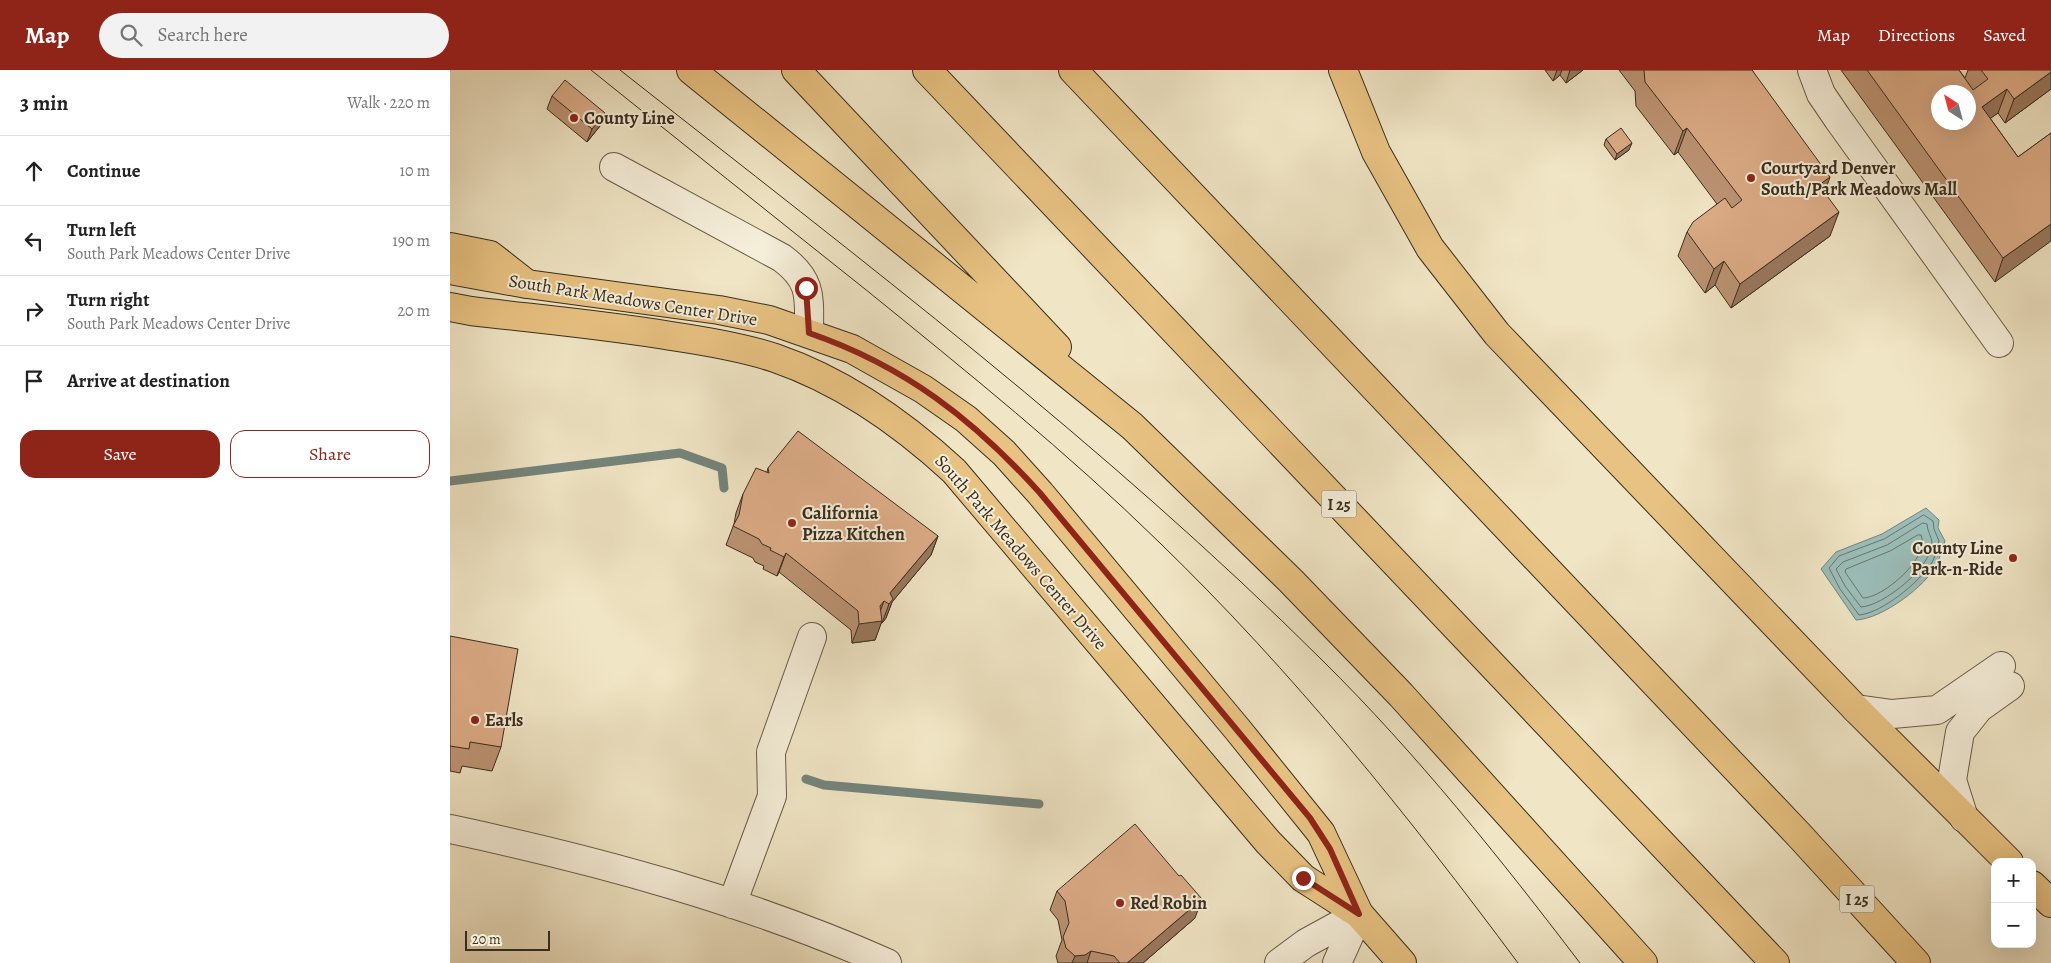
<!DOCTYPE html>
<meta charset="utf-8">
<style>
body{margin:0;font-family:Alegreya,serif;background:#f2f2f2;color:#222}
.controls{position:absolute;right:15px;bottom:15px;display:grid;overflow:hidden;border-radius:10px;box-shadow:0 5px 20px #0002}
.controls button{width:45px;height:45px;display:grid;place-items:center;padding:0;border:0;border-bottom:1px solid #e0e0e0;background:#fff;color:#222;font:25px sans-serif}
.compass{position:absolute;left:1481px;top:15px;width:45px;height:45px;border-radius:50%;background:#fff;box-shadow:0 5px 20px #0002;rotate:324deg}
.scale{position:absolute;left:15px;bottom:12px;width:85px;box-sizing:border-box;padding-left:5px;border:2px solid #392e1f;border-top:0;font-size:14px;line-height:18px;white-space:nowrap;color:#392e1f;-webkit-text-stroke:4px #f5eed9;paint-order:stroke}
.stop{position:absolute;width:15px;height:15px;margin:-11px;border:4px solid #8f2418;border-radius:50%;background:#fff}
.stop.end{background:#8f2418;border-color:#fff;box-shadow:0 1px 5px #0008}
.list{margin:0;padding:0;list-style:none}
h2{display:flex;justify-content:space-between;align-items:center;height:65px;margin:0;padding:0 20px;font-size:21px}
h2 small{font-size:16px;font-weight:400;color:#767676}
.list li{display:grid;grid-template-columns:32px 1fr auto;gap:15px;align-items:center;box-sizing:border-box;height:70px;padding:0 20px;border-top:1px solid #e0e0e0}
.list b{display:block;font-size:19px;white-space:nowrap}
.list p{margin:0;font-size:16px;white-space:nowrap;color:#767676}
.list em{font-size:16px;font-style:normal;color:#767676}
.actions{display:flex;gap:10px;padding:15px 20px}
.actions a{flex:1;padding:11px 0;border:1px solid #8f2418;border-radius:15px;text-align:center;font-size:18px;color:#8f2418}
.actions .main{background:#8f2418;color:#fff}
.icon{flex:none;width:28px;height:28px;fill:none;stroke:currentColor;stroke-width:2;stroke-linecap:round;stroke-linejoin:round}
.map{position:relative;flex:none;width:1601px;height:893px;overflow:hidden}
header{display:flex;align-items:center;gap:30px;box-sizing:border-box;height:70px;padding:0 25px;background:#8f2418;color:#fff}
header strong{font-size:24px}
nav{display:flex;gap:28px;margin-inline-start:auto;font-size:18px}
.search{width:350px;height:45px;background:#f2f2f2;display:flex;align-items:center;gap:12px;box-sizing:border-box;padding:0 18px;border-radius:28px;color:#767676;font-size:19px}
main{display:flex}
aside{flex:1;background:#fff}
.map>svg:first-child{display:block}
.water{fill:#9bbeba;stroke:#74847c}
.lines{fill:none;stroke-linecap:round;stroke-linejoin:round}
.shore{stroke:#6a766c;stroke-width:1}
.stream{stroke:#74847c;stroke-width:9}
.minor-casing{stroke:#675c48;stroke-width:30}
.major-casing{stroke:#392e1f;stroke-width:30}
.highway-casing{stroke:#392e1f;stroke-width:30}
.minor{stroke:#f5eed9;stroke-width:28}
.major{stroke:#e8c282;stroke-width:28}
.highway{stroke:#e8c282;stroke-width:28}
.tram{stroke:#392e1f;stroke-width:1}
.wall{fill:#bd9474;stroke:#392e1f}
.shaded-wall{fill:#9a785e;stroke:#392e1f}
.building{fill:#dcac87;stroke:#392e1f;fill-rule:evenodd}
.route{stroke:#8f2418;stroke-width:6}
.poi-dot{fill:#8f2418;stroke:#f5eed9;stroke-width:2}
.labels{text-anchor:middle;stroke-width:4;stroke-linejoin:round;paint-order:stroke}
.shield{fill:#f5eed9;stroke:#716857;stroke-width:1}
.shield-label{font-size:16px;font-weight:bold;fill:#392e1f}
.poi-label{font-size:18px;font-weight:bold;fill:#392e1f;stroke:#f5eed9;text-anchor:start}
.street-label{font-size:18px;fill:#392e1f;stroke:#f5eed9}
</style>
<header>
<strong>Map</strong>
<div class="search"><svg class="icon" aria-label="search" viewBox="0 0 24 24"><circle cx="10" cy="10" r="6"/><path d="M15 15l6 6"/></svg>Search here</div>
<nav><a>Map</a><a>Directions</a><a>Saved</a></nav>
</header>
<main>
<aside>
<h2>3 min<small>Walk · 220 m</small></h2>
<ul class="list">
<li><svg class="icon" aria-label="ahead" viewBox="0 0 24 24"><path d="M12 20V5M6 11l6-6 6 6"/></svg><div><b>Continue</b></div><em>10 m</em></li>
<li><svg class="icon" aria-label="left" viewBox="0 0 24 24"><path d="M17 20v-9H6M10 6l-5 5 5 5"/></svg><div><b>Turn left</b><p>South Park Meadows Center Drive</p></div><em>190 m</em></li>
<li><svg class="icon" aria-label="right" viewBox="0 0 24 24"><path d="M7 20v-9h11M14 6l5 5-5 5"/></svg><div><b>Turn right</b><p>South Park Meadows Center Drive</p></div><em>20 m</em></li>
<li><svg class="icon" aria-label="arrive" viewBox="0 0 24 24"><path d="M6 21V4h12l-3 4 3 4H6"/></svg><div><b>Arrive at destination</b></div></li>
</ul>
<div class="actions"><a class="main">Save</a><a>Share</a></div>
</aside>
<div class="map">
<svg width="1601" height="893" viewBox="0 0 1601 893">
<rect width="100%" height="100%" fill="#f0e5c5"/>
<filter id="stains"><feTurbulence type="fractalNoise" baseFrequency=".004" numOctaves="4"/><feColorMatrix values="0 0 0 0 .2 0 0 0 0 .09 0 0 0 0 .02 0 0 0 .5 -.17"/></filter>
<radialGradient id="worn" r=".72"><stop offset=".6" stop-color="#630" stop-opacity="0"/><stop offset="1" stop-color="#630" stop-opacity=".3"/></radialGradient>
<path class="water" d="M1476 438 1489 450 1488 458 1495 471C1492 479 1490 487 1487 494 1476 516 1432 549 1406 550L1371 499 1386 482 1432 464Z"/>
<g class="lines">
<path class="shore" d="M1474 445 1483 451 1484 459 1489 471C1487 479 1485 488 1481 494 1468 513 1432 543 1409 545L1390 519 1379 498 1389 486 1434 469Z
M1473 453 1477 454C1477 461 1482 467 1482 473 1482 497 1433 536 1411 537L1395 516 1386 499 1393 492 1437 475Z
M1468 465H1471C1481 487 1433 528 1413 528L1395 502 1396 499 1440 481Z"/>
<path class="stream" d="M0 411 230 383 272 398 274 418
M356 709 374 715 589 734"/>
<defs>
<path id="minor" d="M1362 0 1371 24 1388 49 1549 273
M164 97 332 188C363 211 359 228 359 263
M1406 639 1442 644 1487 640 1551 596
M1514 748 1502 710 1510 662 1529 638 1560 616
M0 759C150 791 297 831 437 893
M282 834 322 726 321 682 362 567
M829 893 856 873 909 844
M887 893 909 844"/>
<path id="major" d="M0 200 77 214 269 240 319 250 402 279 473 319 516 349 554 383 590 423 788 660 871 763 909 844
M0 237 21 241C88 249 155 255 221 266 255 271 292 277 325 288 392 311 452 353 504 401L818 772 853 808 909 844 952 893"/>
<path id="highway" d="M241 0 682 356 841 511 951 625 1193 893
M346 0 607 277
M477 0 1325 893
M623 0 1349 765 1466 893
M893 0 926 82 980 178 1047 264 1406 639 1559 792
M0 177 40 185 77 214
M1582 815 1601 833"/>
</defs>
<use href="#minor" class="minor-casing"/>
<use href="#major" class="major-casing"/>
<use href="#highway" class="highway-casing"/>
<use href="#minor" class="minor"/>
<use href="#major" class="major"/>
<use href="#highway" class="highway"/>
<path class="tram" d="M141 0C232 73 323 146 415 219 516 301 617 382 710 473 843 602 958 745 1068 893
M170 0C411 190 655 374 873 591 967 684 1050 788 1130 893"/>
</g>
<path class="wall" d="M1095 0H1133L1116 13 1110 5 1103 11Z
M1169 0H1302L1375 122 1380 166 1281 238 1265 215 1255 223 1228 186 1237 162 1267 134 1228 82 1224 85 1186 36 1185 21Z
M1391 0H1509L1515 8 1518 0H1601V19L1555 53 1548 43 1540 48 1568 87 1601 63 1545 212Z
M102 26 150 56 137 72 97 39Z
M1156 69 1179 80 1165 90 1154 75Z
M318 398 488 466 481 485 442 532 436 548 432 553H431L425 570 402 573 401 560 329 502 327 506 313 499 314 496 305 492 303 488 276 475 284 454 286 443 293 424 317 402Z
M0 566 51 677 42 701 12 696 10 703 0 701Z
M607 821 745 848 693 893H608L606 886 612 870 608 850 600 840Z"/>
<path class="shaded-wall" d="M1107 0H1112L1110 5 1103 11Z
M1120 0H1133L1116 13Z
M1601 2V19L1555 53 1564 29Z
M1557 19 1548 43 1523 61 1532 37Z
M155 43 150 56 137 72 142 59Z
M1237 58 1228 82 1224 85 1233 61Z
M1182 73 1179 80 1165 90 1167 84Z
M1380 107 1372 131 1369 115Z
M1389 142 1380 166 1281 238 1290 214Z
M1601 154V171L1545 212 1553 188Z
M1274 191 1265 215 1255 223 1264 199Z
M488 466 481 485 442 532 436 548 432 553 439 534 440 523Z
M336 483 329 502 327 506 334 487Z
M434 531 427 550 432 551 425 570 402 573 409 554 430 536Z
M752 829 745 848 693 893H677Z
M641 881 637 893H622L625 886Z"/>
<path class="building" d="M1194 0H1302L1380 107 1369 115 1389 142 1290 214 1274 191 1264 199 1237 162 1243 152 1275 128 1282 138 1292 130 1237 58 1233 61 1195 12Z
M1417 0H1509L1523 20 1538 9 1531 0H1601V2L1564 29 1557 19 1532 37 1568 87 1601 63V154L1553 188ZM1488 22H1518V52H1488Z
M115 10 155 43 142 59 102 26Z
M1171 58 1182 73 1167 84 1156 69Z
M348 361 488 466 440 523 443 529 439 534 434 531 430 536 432 551 409 554 408 541 336 483 334 487 320 480 321 478 312 474 309 469 283 456 289 445 293 424 306 398 319 403 318 398Z
M0 566 68 579 51 677 20 672 19 679 0 676Z
M685 754 729 806 731 805 752 829 677 893H670L664 886 641 881 635 885 625 886 616 878 613 867 619 853 615 831 607 821Z"/>
<g class="lines">
<path class="route" d="M356 218 359 263C455 296 523 349 590 423L860 748 880 779 909 844 853 808"/>
</g>
<g class="poi-dot">
<circle cx="124" cy="48" r="5"/>
<circle cx="1301" cy="108" r="5"/>
<circle cx="342" cy="453" r="5"/>
<circle cx="1563" cy="488" r="5"/>
<circle cx="25" cy="650" r="5"/>
<circle cx="670" cy="833" r="5"/>
</g>
<g class="labels">
<g class="shield">
<rect x="871.5" y="420.5" width="35" height="27" rx="4"/>
<rect x="1389.5" y="815.5" width="35" height="27" rx="4"/>
</g>
<g class="shield-label">
<text x="889" y="440">I 25</text>
<text x="1407" y="835">I 25</text>
</g>
<g class="poi-label">
<text x="134" y="54">County Line</text>
<text x="1311" y="104">Courtyard Denver<tspan x="1311" dy="21">South/Park Meadows Mall</tspan></text>
<text x="352" y="449">California<tspan x="352" dy="21">Pizza Kitchen</tspan></text>
<text x="1553" y="484" text-anchor="end">County Line<tspan x="1553" dy="21">Park-n-Ride</tspan></text>
<text x="35" y="656">Earls</text>
<text x="680" y="839">Red Robin</text>
</g>
<g class="street-label">
<text transform="translate(183 230) rotate(9)" y="6">South Park Meadows Center Drive</text>
<text transform="translate(571 482) rotate(49)" y="6">South Park Meadows Center Drive</text>
</g>
</g>
<rect width="100%" height="100%" filter="url(#stains)"/>
<rect width="100%" height="100%" fill="url(#worn)"/>
</svg>
<div class="controls">
<button>+</button>
<button>−</button>
</div>
<svg class="compass" viewBox="-18 -18 36 36"><path d="M0-13l5 13h-10z" fill="#e53935"/><path d="M0 13l5-13h-10z" fill="#767676"/></svg>
<div class="scale">20 m</div>
<div class="stop" style="left:356px;top:218px"></div>
<div class="stop end" style="left:853px;top:808px"></div>
</div>
</main>
